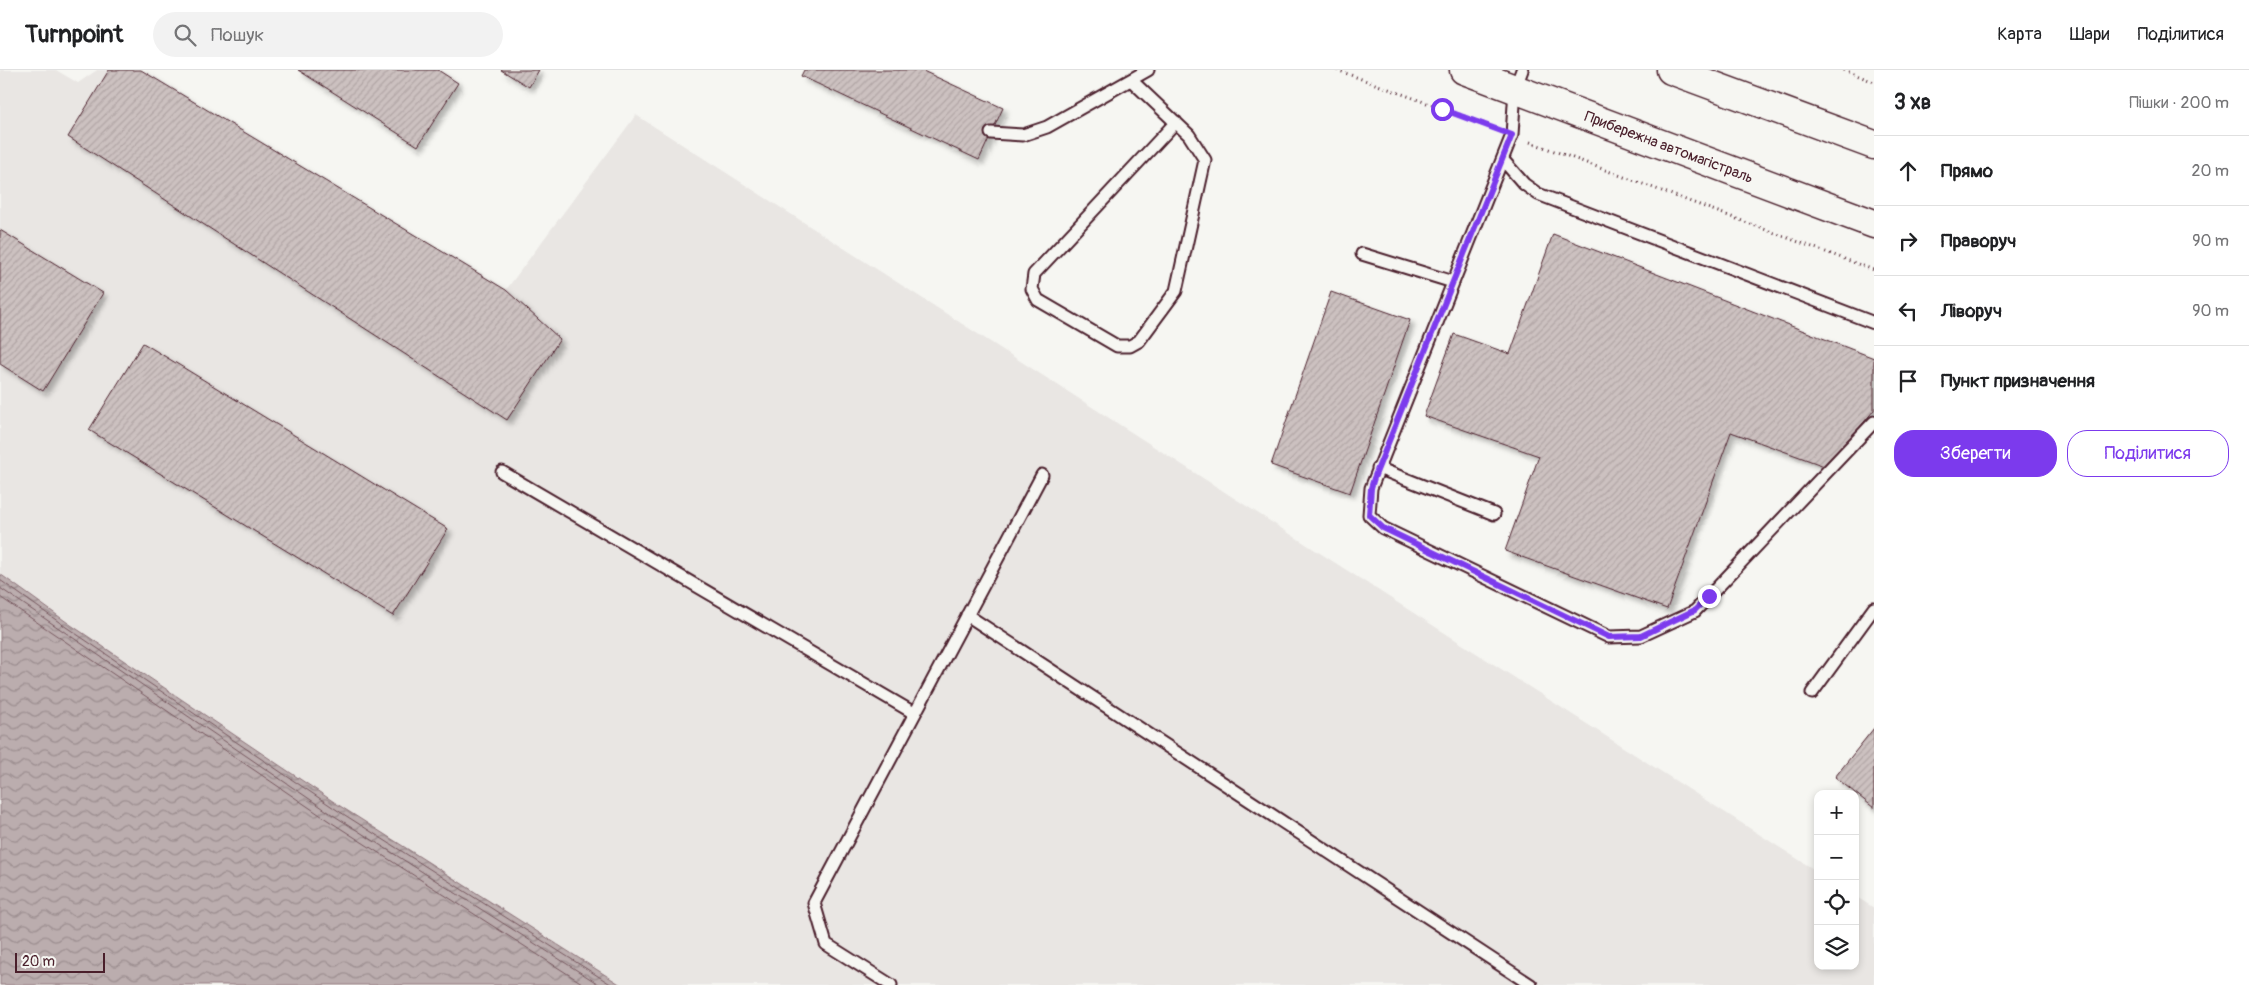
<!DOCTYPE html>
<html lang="uk">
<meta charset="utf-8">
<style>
body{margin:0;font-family:Pangolin,sans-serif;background:#f2f2f2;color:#202124}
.controls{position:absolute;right:15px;bottom:15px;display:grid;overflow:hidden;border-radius:10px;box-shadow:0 2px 8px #0003}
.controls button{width:45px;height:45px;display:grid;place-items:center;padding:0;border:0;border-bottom:1px solid #e0e0e0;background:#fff;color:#202124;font:25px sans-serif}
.scale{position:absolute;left:15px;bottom:12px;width:90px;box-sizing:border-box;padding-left:5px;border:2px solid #4a1f2b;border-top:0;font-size:14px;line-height:18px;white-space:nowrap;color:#4a1f2b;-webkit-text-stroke:4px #f6f6f2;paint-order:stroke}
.stop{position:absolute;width:15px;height:15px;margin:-11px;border:4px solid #7c3aed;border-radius:50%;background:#fff}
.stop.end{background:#7c3aed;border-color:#fff;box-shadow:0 1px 5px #0008}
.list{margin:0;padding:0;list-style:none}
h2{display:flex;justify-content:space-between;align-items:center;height:65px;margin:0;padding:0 20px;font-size:21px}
h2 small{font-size:16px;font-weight:400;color:#757577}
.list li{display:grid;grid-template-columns:32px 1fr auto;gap:15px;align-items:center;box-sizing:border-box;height:70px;padding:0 20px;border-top:1px solid #e0e0e0}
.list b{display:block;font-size:19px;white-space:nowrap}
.list em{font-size:16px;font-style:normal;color:#757577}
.actions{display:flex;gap:10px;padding:15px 20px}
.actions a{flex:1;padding:11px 0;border:1px solid #7c3aed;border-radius:20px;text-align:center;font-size:18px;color:#7c3aed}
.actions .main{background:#7c3aed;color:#fff}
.icon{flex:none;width:28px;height:28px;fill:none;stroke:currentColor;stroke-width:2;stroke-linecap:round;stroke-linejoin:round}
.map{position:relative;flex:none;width:1874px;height:915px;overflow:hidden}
header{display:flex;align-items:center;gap:30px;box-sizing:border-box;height:70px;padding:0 25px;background:#fff;border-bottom:1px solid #e0e0e0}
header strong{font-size:24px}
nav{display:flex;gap:28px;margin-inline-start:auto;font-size:18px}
.search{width:350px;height:45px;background:#f2f2f2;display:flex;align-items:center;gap:12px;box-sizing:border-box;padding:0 18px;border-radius:28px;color:#757577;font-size:19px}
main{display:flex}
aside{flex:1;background:#fff}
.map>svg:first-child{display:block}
.built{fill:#e9e6e3}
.water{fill:url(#water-waves);stroke:#8e747a}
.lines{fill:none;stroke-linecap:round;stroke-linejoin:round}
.shore{stroke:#77585f;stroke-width:1}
.building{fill:url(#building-hatch);stroke:#4a1f2b;filter:url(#shadow)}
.lane-casing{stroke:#4a1f2b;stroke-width:15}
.primary-casing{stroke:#4a1f2b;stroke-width:31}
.path{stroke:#4a1f2b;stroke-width:3;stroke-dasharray:1 4;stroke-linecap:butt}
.lane{stroke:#f6f6f2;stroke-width:11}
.primary{stroke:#f6f6f2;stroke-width:28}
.route{stroke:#7c3aed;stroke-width:6}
.labels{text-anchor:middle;stroke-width:4.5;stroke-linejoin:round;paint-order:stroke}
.street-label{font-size:15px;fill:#4a1f2b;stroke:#f6f6f2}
</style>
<header>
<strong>Turnpoint</strong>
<div class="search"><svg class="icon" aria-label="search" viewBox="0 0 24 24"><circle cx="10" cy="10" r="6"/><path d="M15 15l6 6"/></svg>Пошук</div>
<nav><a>Карта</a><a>Шари</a><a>Поділитися</a></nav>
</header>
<main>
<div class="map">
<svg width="1874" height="915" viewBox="0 0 1874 915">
<defs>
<pattern id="water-waves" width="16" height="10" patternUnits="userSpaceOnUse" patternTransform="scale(1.25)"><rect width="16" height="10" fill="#bbadae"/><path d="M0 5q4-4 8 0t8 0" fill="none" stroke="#9a8c8e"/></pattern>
<pattern id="building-hatch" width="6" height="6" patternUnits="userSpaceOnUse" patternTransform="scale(1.25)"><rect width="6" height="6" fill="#ccc1c0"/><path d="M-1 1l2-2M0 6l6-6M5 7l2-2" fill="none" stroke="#b1a5a5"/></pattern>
<filter id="shadow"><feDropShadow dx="4.5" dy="4.5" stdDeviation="2.5" flood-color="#0004"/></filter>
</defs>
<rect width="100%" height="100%" fill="#f6f6f2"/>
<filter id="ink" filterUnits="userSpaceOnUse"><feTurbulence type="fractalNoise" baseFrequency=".02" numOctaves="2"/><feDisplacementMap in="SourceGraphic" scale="10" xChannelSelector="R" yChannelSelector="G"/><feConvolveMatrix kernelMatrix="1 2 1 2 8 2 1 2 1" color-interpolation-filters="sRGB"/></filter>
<g filter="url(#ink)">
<path class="built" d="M0 0H56L78 13 97 0H141L506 220 636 45 1818 802V896H1855V826L1874 838V915H621L340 736 68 553 0 504Z"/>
<path class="water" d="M0 504 68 553 340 736 621 915H0Z"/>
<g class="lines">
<path class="shore" d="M0 510 66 557 337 740 612 915
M0 518 333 745 600 915
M0 527 329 751 585 915"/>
</g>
<path class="building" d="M109 0H141L506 220 560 269 507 350 68 67Z
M298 0H438L458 13 418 76Z
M501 0H539L529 17Z
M804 0H921L1003 38 979 90 801 6Z
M0 160 103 223 43 321 0 294Z
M1553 164 1874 288V340L1827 397 1731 362 1667 539 1505 481 1539 386 1424 346 1454 264 1510 284Z
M1331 222 1410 250 1350 423 1271 395Z
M143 273 448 459 393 546 89 360Z
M1874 658V738L1835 707Z"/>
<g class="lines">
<defs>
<path id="lane" d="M1522 0 1515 19 1512 65 1371 418 1369 445 1383 458 1609 567 1641 566 1695 541 1874 352
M1131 10 1189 65 1205 90 1176 221 1139 271 1130 276H1117L1038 230 1032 219 1034 204 1176 52
M991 63 1023 65 1047 57 1148 0
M1503 90 1524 114 1538 124 1874 253
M1362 184 1453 212
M1378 398 1494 444
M502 402 914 643
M967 545 1531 915
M1812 623 1874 538
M891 915 826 874 814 833 1042 405"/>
<g id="primary">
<path id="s1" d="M1464 0 1874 154"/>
<path d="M1671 0 1874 75"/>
</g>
</defs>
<use href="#lane" class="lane-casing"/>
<use href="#primary" class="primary-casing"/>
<path class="path" d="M1337 0 1492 57
M1844 0 1874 12
M1530 72 1874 200"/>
<use href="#lane" class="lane"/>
<use href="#primary" class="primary"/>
</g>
</g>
<g class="lines" filter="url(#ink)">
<path class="route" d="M1442 39 1512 65 1374 408 1371 418 1369 445 1383 458 1609 567 1641 566 1695 540 1709 526"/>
</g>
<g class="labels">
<g class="street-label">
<text dy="5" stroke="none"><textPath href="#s1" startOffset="219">Прибережна автомагістраль</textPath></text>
</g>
</g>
</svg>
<div class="controls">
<button>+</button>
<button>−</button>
<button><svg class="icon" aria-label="locate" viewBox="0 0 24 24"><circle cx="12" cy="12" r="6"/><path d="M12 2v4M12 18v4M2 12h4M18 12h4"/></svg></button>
<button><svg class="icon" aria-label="layers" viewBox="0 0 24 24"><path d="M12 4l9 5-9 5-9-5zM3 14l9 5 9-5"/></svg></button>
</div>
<div class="scale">20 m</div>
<div class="stop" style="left:1442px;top:39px"></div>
<div class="stop end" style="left:1709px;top:526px"></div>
</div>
<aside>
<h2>3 хв<small>Пішки · 200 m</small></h2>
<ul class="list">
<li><svg class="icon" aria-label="ahead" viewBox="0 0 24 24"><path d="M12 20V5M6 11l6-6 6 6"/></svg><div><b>Прямо</b></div><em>20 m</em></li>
<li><svg class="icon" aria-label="right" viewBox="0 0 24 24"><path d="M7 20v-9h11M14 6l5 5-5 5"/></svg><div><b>Праворуч</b></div><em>90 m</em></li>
<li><svg class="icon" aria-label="left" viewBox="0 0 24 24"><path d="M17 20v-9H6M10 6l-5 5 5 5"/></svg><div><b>Ліворуч</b></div><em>90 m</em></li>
<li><svg class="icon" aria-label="arrive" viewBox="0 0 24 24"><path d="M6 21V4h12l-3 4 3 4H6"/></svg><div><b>Пункт призначення</b></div></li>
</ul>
<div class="actions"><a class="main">Зберегти</a><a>Поділитися</a></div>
</aside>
</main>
